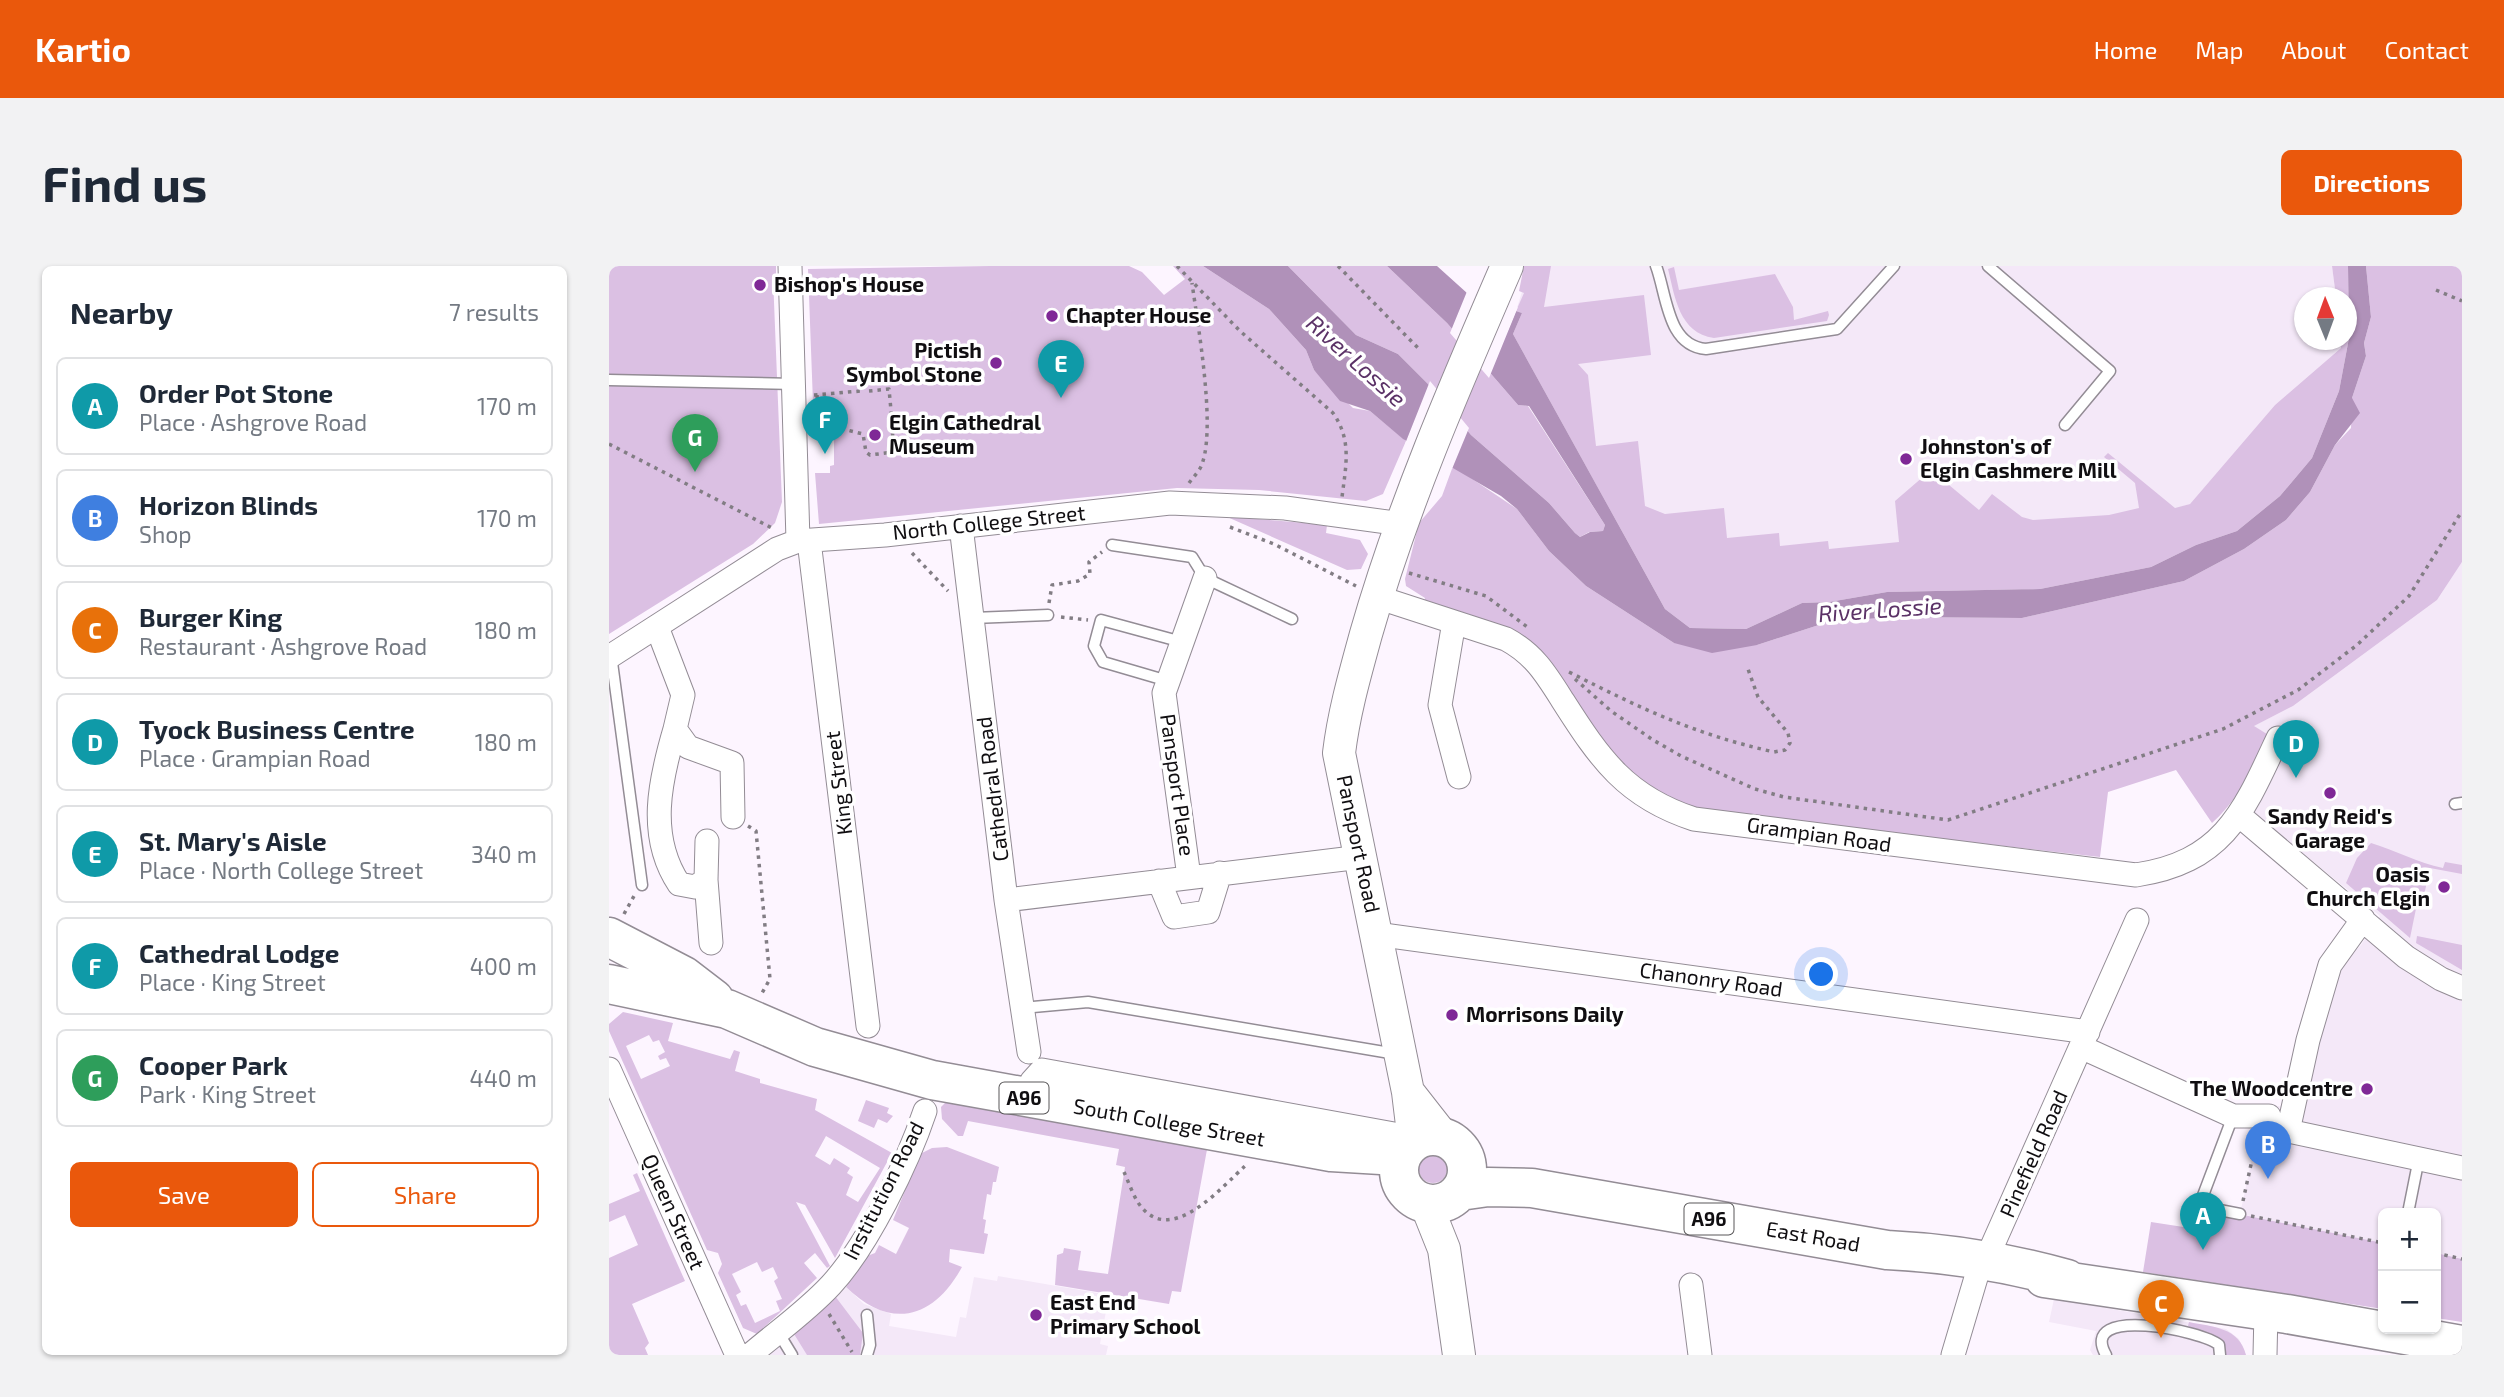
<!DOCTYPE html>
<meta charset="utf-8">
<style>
body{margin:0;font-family:"Exo 2",sans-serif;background:#f2f2f3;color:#1f2937}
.controls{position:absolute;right:21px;bottom:21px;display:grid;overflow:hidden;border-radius:10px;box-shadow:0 2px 5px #0004}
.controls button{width:63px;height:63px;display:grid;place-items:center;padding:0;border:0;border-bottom:2px solid #e0e1e3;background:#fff;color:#1f2937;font:35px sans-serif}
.compass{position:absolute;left:1685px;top:21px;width:63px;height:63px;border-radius:50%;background:#fff;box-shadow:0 2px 5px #0004;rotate:359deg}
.you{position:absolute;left:1213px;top:709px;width:24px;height:24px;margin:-18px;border:5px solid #fff;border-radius:50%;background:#1a73e8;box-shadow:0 0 0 10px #1a73e833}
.badge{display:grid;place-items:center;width:46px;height:46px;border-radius:50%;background:#ea580c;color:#fff;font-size:23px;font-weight:700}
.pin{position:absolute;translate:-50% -58px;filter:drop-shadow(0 2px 4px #0008)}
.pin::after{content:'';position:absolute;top:37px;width:24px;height:21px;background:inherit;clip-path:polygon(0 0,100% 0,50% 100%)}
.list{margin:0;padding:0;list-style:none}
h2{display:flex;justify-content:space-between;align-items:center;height:91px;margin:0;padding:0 28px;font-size:30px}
h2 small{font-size:23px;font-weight:400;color:#747a83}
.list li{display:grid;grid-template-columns:46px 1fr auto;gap:21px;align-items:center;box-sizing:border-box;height:98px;margin:0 14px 14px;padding:0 14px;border:2px solid #e0e1e3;border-radius:10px}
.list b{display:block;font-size:26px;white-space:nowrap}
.list p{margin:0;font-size:23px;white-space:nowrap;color:#747a83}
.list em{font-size:23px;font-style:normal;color:#747a83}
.actions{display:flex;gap:14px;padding:21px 28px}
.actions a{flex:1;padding:16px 0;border:2px solid #ea580c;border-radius:10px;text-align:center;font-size:24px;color:#ea580c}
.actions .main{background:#ea580c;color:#fff}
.map{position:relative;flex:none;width:1853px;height:1089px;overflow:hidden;border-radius:10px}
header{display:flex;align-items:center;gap:42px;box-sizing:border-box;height:98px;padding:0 35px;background:#ea580c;color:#fff}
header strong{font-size:33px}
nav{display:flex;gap:38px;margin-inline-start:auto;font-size:24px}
.intro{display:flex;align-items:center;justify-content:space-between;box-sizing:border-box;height:168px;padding:0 42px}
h1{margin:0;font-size:49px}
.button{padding:18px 32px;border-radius:10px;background:#ea580c;color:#fff;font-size:24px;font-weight:700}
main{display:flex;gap:42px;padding:0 42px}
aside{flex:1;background:#fff;border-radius:10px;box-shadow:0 2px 5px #0004}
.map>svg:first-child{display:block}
.built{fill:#f4e8f8}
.green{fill:#dbc0e3;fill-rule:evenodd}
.water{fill:#b091b9}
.pier{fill:#fdf5ff}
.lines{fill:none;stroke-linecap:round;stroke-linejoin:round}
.lane-casing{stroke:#938c95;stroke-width:13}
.street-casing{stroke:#938c95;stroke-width:25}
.secondary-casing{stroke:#938c95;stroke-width:34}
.highway-casing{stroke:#938c95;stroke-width:41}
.path{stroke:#827d84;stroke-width:3.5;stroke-dasharray:3.5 5;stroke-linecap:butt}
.lane{stroke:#fff;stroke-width:10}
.street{stroke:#fff;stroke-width:23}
.secondary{stroke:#fff;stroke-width:32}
.highway{stroke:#fff;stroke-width:38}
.poi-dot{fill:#7f2896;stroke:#fff;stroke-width:2.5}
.labels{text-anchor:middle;stroke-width:7;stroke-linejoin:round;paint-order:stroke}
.shield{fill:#fff;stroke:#585658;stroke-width:2}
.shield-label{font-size:19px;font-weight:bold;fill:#100e11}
.poi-label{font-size:21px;font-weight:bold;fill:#100e11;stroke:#fff;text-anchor:start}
.street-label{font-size:21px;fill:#100e11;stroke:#fff}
.water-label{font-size:23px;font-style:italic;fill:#5b3267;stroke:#fff}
</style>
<header>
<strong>Kartio</strong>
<nav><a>Home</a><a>Map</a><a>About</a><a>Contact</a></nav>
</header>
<div class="intro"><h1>Find us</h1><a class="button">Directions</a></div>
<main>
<aside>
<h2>Nearby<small>7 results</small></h2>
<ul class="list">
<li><span class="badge" style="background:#0f9aa8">A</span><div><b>Order Pot Stone</b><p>Place · Ashgrove Road</p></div><em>170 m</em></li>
<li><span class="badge" style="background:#3f7fe0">B</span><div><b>Horizon Blinds</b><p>Shop</p></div><em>170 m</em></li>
<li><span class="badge" style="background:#e8710a">C</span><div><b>Burger King</b><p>Restaurant · Ashgrove Road</p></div><em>180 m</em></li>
<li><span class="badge" style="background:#0f9aa8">D</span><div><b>Tyock Business Centre</b><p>Place · Grampian Road</p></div><em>180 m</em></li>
<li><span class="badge" style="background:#0f9aa8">E</span><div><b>St. Mary's Aisle</b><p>Place · North College Street</p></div><em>340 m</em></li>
<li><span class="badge" style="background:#0f9aa8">F</span><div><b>Cathedral Lodge</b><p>Place · King Street</p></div><em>400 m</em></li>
<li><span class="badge" style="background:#2e9e5b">G</span><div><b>Cooper Park</b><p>Park · King Street</p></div><em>440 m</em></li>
</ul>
<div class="actions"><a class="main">Save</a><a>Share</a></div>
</aside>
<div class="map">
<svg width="1853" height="1089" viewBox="0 0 1853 1089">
<rect width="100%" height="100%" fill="#fdf5ff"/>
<path class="built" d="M921 0H1723L1727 31 1696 32V74H1731L1732 82 1666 139 1581 238 1493 266 1179 315 1002 246 904 68 912 47 907 45Z
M1853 296V993L1827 987V947H1774V977L1631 948 1650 860 1669 840 1689 844 1724 708 1752 679 1771 650 1627 533 1658 468 1644 460 1684 440 1828 334Z
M389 1010 500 1029 491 1078 499 1080 497 1089H161L237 1021 255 1038 282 1048 280 1060 347 1071 351 1051 357 1052 365 1011 388 1015Z
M1445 1033 1617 1063 1630 1073 1637 1089H1484L1481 1084 1487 1065 1440 1056Z"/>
<path class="green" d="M0 0H167V10L164 11 173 236 166 257 144 278 0 368Z
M381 0H520L533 6 555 29 576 13 564 0H594L660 43 697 84 705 104 744 142 761 145 797 175 774 228 757 235 650 224 568 222 210 258 206 207H221V200L225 199V163L205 164 199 3Z
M679 0H778L838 57 909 139 919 140 996 259 994 265 980 266 971 271 966 267 940 237 862 169 826 125 789 88 747 69Z
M915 0H942L935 41 1035 29 1042 89 969 98 979 109 987 180 1029 175 1036 240 1056 248 1115 242 1118 272 1170 267 1171 280 1219 275 1220 283 1290 276 1286 235 1322 204 1370 244 1383 228 1413 251 1424 254 1500 249 1530 242 1526 217 1495 191 1499 187 1566 242 1581 238 1666 139 1732 82 1731 74H1738V32L1727 31 1723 0H1739L1740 72 1730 125 1703 192 1671 230 1628 265 1587 279 1542 301 1431 323 1278 326 1220 336 1193 337 1137 363 1081 362 1056 343 904 68 913 47 907 45 915 27 910 25Z
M1757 0H1853V296L1828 334 1684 440 1645 460 1658 468C1644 502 1631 532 1603 557L1567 504 1499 526 1491 591 1369 577 1368 581 1087 543 1042 525 1002 491 935 390 814 339 816 332 797 320 796 313 810 257 833 230 844 200 908 243 940 285 977 320 1065 377 1148 379 1219 356 1284 351 1413 352 1575 315 1635 283 1677 254 1701 226 1726 179 1742 162 1743 132 1757 90 1755 77 1762 51Z
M1065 1 1070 24 1166 8 1184 41 1185 54 1219 45 1220 49 1218 55 1105 72C1070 67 1066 31 1059 3Z
M616 250 718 259 717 267 751 274 759 288 752 303 738 304Z
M1762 577C1786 584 1809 597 1834 602L1836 596 1853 599V608L1821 602 1814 634 1809 633 1801 672 1737 617 1748 592Z
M1808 670 1853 679V704L1807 677Z
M14 746 64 757 59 775 121 793 125 784 131 786 126 805 151 813V817L208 833 206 844 283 887 226 992 196 939 187 936 221 1000 218 1002 206 987 195 997 208 1012 148 1068 134 1062 109 1007 113 998 109 987 98 984 0 765V758ZM40 769 44 776 50 774 56 786 49 790 51 794 57 792 61 800 32 813 17 780ZM217 870 271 902 249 936 237 929 244 911 238 907 241 902 225 892 221 899 206 890ZM148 996 153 1006 164 1001 169 1012 165 1015 173 1033 167 1035 171 1045 146 1057 137 1038 132 1040 127 1029 132 1026 123 1008Z
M340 833 599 878 572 1026 563 1025 560 1038 446 1019 448 989 454 987 455 982 472 985 469 1004 499 1008 516 901 507 899 510 883 359 855 354 870H349L333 853 332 841Z
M257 834 280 842 278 847 284 850 278 857 269 853 265 862 249 855Z
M338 881 390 901 387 916H384L382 929 378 928 374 953 377 954 375 967 379 968 375 988 341 983 340 996 353 1001C324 1054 281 1064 237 1021L258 990 266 987 270 979 287 988 300 962 284 954 311 888 323 882Z
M810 903a14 14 0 1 1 28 0a14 14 0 1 1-28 0Z
M28 907 76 1015 23 1038 40 1077 36 1082 39 1089H0V992L29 979 16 949 0 956V938L31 925 24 909Z
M1590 940 1774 977V1043L1534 1006 1542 956 1581 962Z
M1827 987 1853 993V1056L1827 1052Z
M226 1030 254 1067 251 1089H198L185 1068Z
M1580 1056C1604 1061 1630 1061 1637 1089H1617L1615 1083 1579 1060Z"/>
<path class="water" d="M594 0H679L747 69 789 88 826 125 862 169 940 237 966 267 971 271 981 266 994 265 996 259 920 140 909 139 838 57 778 0H828L899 64 907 45 913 47 904 68 1056 343 1081 362 1137 363 1193 337 1220 336 1278 326 1431 323 1542 301 1587 279 1628 265 1671 230 1703 192 1730 125 1740 72 1739 0H1757L1762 51 1755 77 1757 90 1743 132 1751 147 1726 179 1701 226 1677 254 1635 283 1575 315 1413 352 1284 351 1219 356 1148 379 1103 387 1065 377 977 320 940 285 908 243 892 230 794 173 761 145 731 135 705 104 697 84 660 43Z"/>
<path class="pier" d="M859 23 898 59 905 43 909 41 880 112 841 67Z
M821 115 860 162 843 203 796 178Z"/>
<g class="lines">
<defs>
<path id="lane" d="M1047 0C1058 29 1058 80 1097 83L1228 63 1285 0
M1379 0 1501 105 1456 159
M0 114 185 118
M503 279 583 291 596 312 683 353
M364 352 439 349
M2 389 33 619
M559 415 494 396 485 380 492 354 573 376
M1846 538 1853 537
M413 742 479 736 787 788
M1624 850 1590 940 1631 948
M1799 947 1810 892
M258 1049 261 1079 258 1089
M169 1066 183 1089
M1497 1089C1468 1038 1595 1065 1610 1079L1611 1089"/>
<path id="street" d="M181 0 189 275
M352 260 397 634 420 786
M200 275 259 760
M768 331 897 373C925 388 937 408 954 435 991 493 1017 531 1085 553L1527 609C1615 596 1635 545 1669 472
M845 356 831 439 850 511
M48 361 74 429 66 463 79 481 123 497 124 551
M0 391 168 283 189 275 276 269 561 237 676 242 793 258
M66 463C51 514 38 570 70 618L86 621 97 614 102 677
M1631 550 1797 691 1832 713 1853 722
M580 611 555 427 596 312
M97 614 98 575
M550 615 565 651 599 646 611 607
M397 634 752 591
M1754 653 1721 699 1699 774 1679 865 1853 902
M767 668 1479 766
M1472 781 1624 850H1660
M0 803 128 1089
M416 832 423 815 433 804 785 868 800 875
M1377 994 1528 654
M1082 1019 1091 1089
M141 1089C168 1066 198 1045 222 1019 259 979 299 896 316 845
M1344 1089 1369 1005
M1656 1089 1657 1045"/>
<path id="secondary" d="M800 827 836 873
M799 881 803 859 799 826 730 487C735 446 746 408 757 368 793 242 846 120 898 0
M817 938 835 983 850 1089"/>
<path id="highway" d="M0 671 75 710 105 733
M0 718 118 743 206 781 323 814 722 886 772 889 796 885
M790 904a34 34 0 1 1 68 0a34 34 0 1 1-68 0Z
M851 925 879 921 923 922 1278 984C1340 987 1398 996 1458 1013
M1435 1012 1678 1048 1853 1079"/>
</defs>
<use href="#lane" class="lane-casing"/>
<use href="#street" class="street-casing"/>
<use href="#secondary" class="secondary-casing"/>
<use href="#highway" class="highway-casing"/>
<path class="path" d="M568 0 631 65 724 147C743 174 737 199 733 231
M729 0 811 84
M1827 24 1853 35
M260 125 280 123 283 155
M205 129 252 125
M208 129 210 157 254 168 257 186 261 189 285 186 283 161
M0 178 163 262
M580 217C585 210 592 204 594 195 606 156 589 60 583 17
M621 261 665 278 747 320
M303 287 339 325
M800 307 877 330 921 363
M440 337 443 319 469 315 481 308 480 296 493 286
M452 351 479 354
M960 406C1033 443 1085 468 1165 486L1176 484 1181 477 1179 467 1149 431 1139 403
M966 413 1002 445 1044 474 1072 490 1146 523 1175 531 1339 554 1614 463 1689 424 1748 379 1800 330 1853 245
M139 560 147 565 161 713 153 727
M15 648 25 630
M515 906C521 919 526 936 536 945 567 975 614 920 636 900
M1634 935 1648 871
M1642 950 1774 977
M1827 987 1853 993
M220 1048 243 1086"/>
<use href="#lane" class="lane"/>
<use href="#street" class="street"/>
<use href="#secondary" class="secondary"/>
<use href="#highway" class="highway"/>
</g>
<g class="poi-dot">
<circle cx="151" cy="19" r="7"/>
<circle cx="443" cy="50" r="7"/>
<circle cx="387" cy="97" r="7"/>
<circle cx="266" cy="169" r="7"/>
<circle cx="1297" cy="193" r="7"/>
<circle cx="1721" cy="527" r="7"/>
<circle cx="1835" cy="621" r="7"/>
<circle cx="843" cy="749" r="7"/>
<circle cx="1758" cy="823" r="7"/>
<circle cx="427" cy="1049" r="7"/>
</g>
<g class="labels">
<g class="shield">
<rect x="390.5" y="816.5" width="49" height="31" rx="5"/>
<rect x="1075.5" y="937.5" width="49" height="31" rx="5"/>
</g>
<g class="shield-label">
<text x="415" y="839">A96</text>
<text x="1100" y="960">A96</text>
</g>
<g class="poi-label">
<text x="165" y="26">Bishop's House</text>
<text x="457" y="57">Chapter House</text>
<text x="373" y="92" text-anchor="end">Pictish<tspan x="373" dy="24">Symbol Stone</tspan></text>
<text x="280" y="164">Elgin Cathedral<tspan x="280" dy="24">Museum</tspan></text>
<text x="1311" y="188">Johnston's of<tspan x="1311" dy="24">Elgin Cashmere Mill</tspan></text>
<text x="1721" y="558" text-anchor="middle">Sandy Reid's<tspan x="1721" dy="24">Garage</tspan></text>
<text x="1821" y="616" text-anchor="end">Oasis<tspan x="1821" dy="24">Church Elgin</tspan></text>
<text x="857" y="756">Morrisons Daily</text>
<text x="1744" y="830" text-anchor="end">The Woodcentre</text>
<text x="441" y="1044">East End<tspan x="441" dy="24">Primary School</tspan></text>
</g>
<g class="street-label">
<text transform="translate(380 257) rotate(-6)" y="7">North College Street</text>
<text transform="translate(230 517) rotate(-97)" y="7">King Street</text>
<text transform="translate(568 519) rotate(82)" y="7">Pansport Place</text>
<text transform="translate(384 523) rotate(-97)" y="7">Cathedral Road</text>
<text transform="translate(1210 569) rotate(8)" y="7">Grampian Road</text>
<text transform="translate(749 578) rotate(78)" y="7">Pansport Road</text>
<text transform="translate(1102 714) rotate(8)" y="7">Chanonry Road</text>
<text transform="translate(560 857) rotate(10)" y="7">South College Street</text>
<text transform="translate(1425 888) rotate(-66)" y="7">Pinefield Road</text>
<text transform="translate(275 925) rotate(-63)" y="7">Institution Road</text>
<text transform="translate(64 946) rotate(66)" y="7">Queen Street</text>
<text transform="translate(1204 971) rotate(10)" y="7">East Road</text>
</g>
<g class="water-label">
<text transform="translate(747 95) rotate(42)" y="8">River Lossie</text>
<text transform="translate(1271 344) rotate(-4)" y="8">River Lossie</text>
</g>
</g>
</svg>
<div class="controls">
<button>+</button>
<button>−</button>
</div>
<svg class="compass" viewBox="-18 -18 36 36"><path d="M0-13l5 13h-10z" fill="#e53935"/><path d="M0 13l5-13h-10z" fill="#747a83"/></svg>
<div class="you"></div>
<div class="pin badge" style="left:1594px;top:984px;background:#0f9aa8">A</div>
<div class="pin badge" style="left:1659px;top:913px;background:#3f7fe0">B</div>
<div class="pin badge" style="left:1552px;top:1072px;background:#e8710a">C</div>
<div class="pin badge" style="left:1687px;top:512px;background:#0f9aa8">D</div>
<div class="pin badge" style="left:452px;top:132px;background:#0f9aa8">E</div>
<div class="pin badge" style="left:216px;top:188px;background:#0f9aa8">F</div>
<div class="pin badge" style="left:86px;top:206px;background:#2e9e5b">G</div>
</div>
</main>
